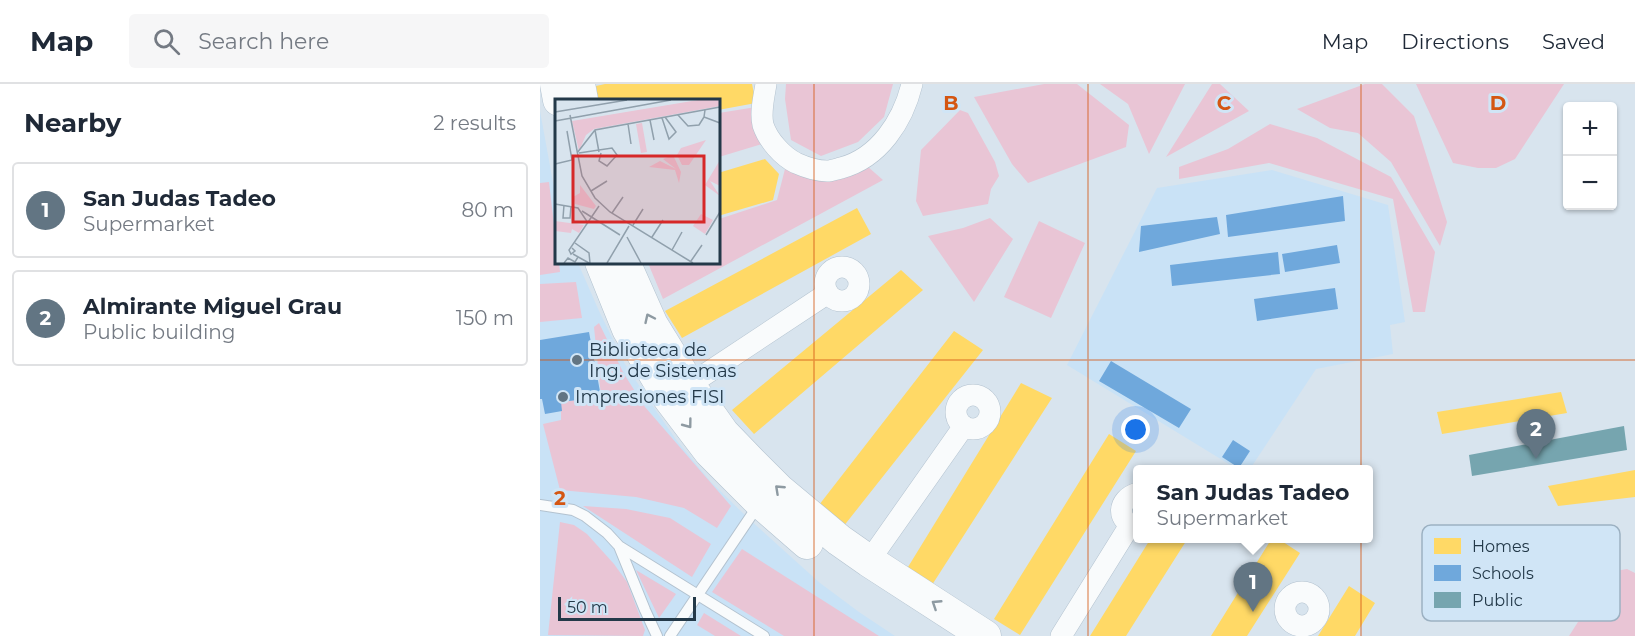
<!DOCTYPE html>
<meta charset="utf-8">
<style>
body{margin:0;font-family:Montserrat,sans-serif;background:#f6f6f7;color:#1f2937}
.controls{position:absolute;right:18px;top:18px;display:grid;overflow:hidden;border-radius:6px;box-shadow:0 2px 4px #0004}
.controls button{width:54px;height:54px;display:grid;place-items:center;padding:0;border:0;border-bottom:2px solid #e0e1e3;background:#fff;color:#1f2937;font:30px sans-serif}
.scale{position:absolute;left:18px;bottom:15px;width:138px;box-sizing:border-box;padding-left:6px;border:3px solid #233949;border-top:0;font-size:16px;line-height:21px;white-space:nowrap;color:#233949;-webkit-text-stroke:4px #d0e5f6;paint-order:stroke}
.you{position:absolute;left:596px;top:346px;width:21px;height:21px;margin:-15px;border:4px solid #fff;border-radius:50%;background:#1a73e8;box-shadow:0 0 0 9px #1a73e833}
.badge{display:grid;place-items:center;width:39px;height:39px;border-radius:50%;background:#627583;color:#fff;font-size:20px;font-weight:700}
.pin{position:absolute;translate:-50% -50px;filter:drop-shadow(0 2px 3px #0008)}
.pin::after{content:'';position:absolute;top:32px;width:21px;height:18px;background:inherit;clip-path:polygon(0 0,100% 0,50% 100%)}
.popup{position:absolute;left:593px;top:381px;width:240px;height:78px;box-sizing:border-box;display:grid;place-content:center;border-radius:6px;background:#fff;filter:drop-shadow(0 2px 4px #0005);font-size:20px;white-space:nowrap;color:#747a83}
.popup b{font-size:22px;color:#1f2937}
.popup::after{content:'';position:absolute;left:50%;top:100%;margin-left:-12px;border:12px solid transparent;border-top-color:#fff}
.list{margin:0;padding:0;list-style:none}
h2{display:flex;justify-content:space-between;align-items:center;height:78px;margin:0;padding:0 24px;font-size:26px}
h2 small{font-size:20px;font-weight:400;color:#747a83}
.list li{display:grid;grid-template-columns:39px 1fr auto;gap:18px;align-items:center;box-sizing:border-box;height:96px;margin:0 12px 12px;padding:0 12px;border:2px solid #e0e1e3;border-radius:6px}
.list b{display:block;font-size:22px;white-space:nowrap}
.list p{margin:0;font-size:20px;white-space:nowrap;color:#747a83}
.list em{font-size:20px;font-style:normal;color:#747a83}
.icon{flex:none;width:33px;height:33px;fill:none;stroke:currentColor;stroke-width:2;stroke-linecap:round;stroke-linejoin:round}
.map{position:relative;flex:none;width:1095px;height:552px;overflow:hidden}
header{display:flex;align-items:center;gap:36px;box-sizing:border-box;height:84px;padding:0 30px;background:#fff;border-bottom:2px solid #e0e1e3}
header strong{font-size:28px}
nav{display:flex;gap:33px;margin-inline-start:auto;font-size:21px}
.search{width:420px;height:54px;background:#f6f6f7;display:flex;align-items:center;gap:15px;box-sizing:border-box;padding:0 21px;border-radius:6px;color:#747a83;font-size:22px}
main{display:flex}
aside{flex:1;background:#fff}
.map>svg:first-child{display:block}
.built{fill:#c9e2f6}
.green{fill:#e9c5d5}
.homes{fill:#ffd966}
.schools{fill:#6fa8dc}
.public{fill:#76a5af}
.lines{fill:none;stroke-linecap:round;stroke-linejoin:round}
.service-casing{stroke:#b3c2cf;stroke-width:12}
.minor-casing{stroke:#b3c2cf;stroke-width:22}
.primary-casing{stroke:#b3c2cf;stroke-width:33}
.service{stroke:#f9fbfc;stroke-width:10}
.minor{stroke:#f9fbfc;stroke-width:21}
.primary{stroke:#f9fbfc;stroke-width:32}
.oneway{stroke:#8e9aa2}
.grid{fill:none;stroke:#d45612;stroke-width:1.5;stroke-opacity:0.55}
.poi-dot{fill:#627583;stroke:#d0e5f6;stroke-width:2}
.labels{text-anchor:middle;stroke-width:6;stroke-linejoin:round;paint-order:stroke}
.poi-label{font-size:18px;fill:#233949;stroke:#d0e5f6;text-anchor:start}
.inset-road{fill:none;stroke:#90a0ac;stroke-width:1.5}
.view{fill:#d62828;fill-opacity:0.15;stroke:#d62828;stroke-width:3}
.inset-edge{fill:none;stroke:#233949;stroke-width:3}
.key{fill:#d0e5f6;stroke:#9cb1c2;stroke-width:1.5}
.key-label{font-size:16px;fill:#233949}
.grid-label{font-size:20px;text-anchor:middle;font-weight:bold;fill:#d45612;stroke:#d0e5f6;stroke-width:6;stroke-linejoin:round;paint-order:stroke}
</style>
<header>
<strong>Map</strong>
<div class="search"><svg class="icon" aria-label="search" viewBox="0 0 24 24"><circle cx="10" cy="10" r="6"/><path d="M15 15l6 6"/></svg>Search here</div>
<nav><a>Map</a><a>Directions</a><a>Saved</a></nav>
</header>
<main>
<aside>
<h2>Nearby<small>2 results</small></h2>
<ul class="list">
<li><span class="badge">1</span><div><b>San Judas Tadeo</b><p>Supermarket</p></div><em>80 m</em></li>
<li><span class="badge">2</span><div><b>Almirante Miguel Grau</b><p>Public building</p></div><em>150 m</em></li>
</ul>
</aside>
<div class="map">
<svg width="1095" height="552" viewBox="0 0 1095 552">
<rect width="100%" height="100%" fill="#d8e4ee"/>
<path class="built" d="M0 27 16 115V178L38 179 59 227 85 280 110 318 137 357 171 398 209 435 280 499 319 528 355 552H0Z
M732 86 848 121 865 238 850 241 853 270 776 285 710 385H697L527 281 617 104Z"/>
<path class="green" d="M246 0H353L344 33 318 58 281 72 251 56 245 15Z
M504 0H537L589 41 586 63 488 99 472 80 434 13Z
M560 0H645L609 70 588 20Z
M672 0H680L709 27 626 73Z
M825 0H842L874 32 907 138 900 162 851 78 818 49 790 44 757 25Z
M876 0H1024L975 75 956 84H938L913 79Z
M216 23 222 60 179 73V29Z
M420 26 428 29 455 78 459 92 451 105 448 120 383 132 376 117 381 66Z
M730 40 777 54 851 93 895 168 885 228H873L853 115 729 79 639 95V83L688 65Z
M327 82 343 96 123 215 108 179 178 178 179 135 237 116 245 85Z
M9 98 16 158V178L19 179 20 188 0 191V99Z
M450 134 473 155 434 218 388 152 423 144Z
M499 137 545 159 511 234 464 213Z
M36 198 42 234 0 238V200Z
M59 239 84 290 105 323 191 422 177 444 144 424 96 413 20 406 3 340 21 336V318L61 312 54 243Z
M43 422 86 425 130 434 171 460 152 493Z
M20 438 34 441 47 450 74 480 87 498 105 546 103 552 8 551Z
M202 465 339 552H244L172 508Z
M1087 485 1095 489V552H1029L1070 488Z
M96 486 136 510 119 534Z
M164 529 201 552H175L157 541Z"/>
<path class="homes" d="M65 0H212L216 19 178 26V16H58L56 2Z
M225 75 239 90 233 116 178 132V89Z
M317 124 331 150 142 254 125 227Z
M361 186 383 206 214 350 192 326Z
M414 247 443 266 303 443 279 421Z
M481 299 512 314 392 501 368 483Z
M1021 308 1027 329 902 350 897 328Z
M569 350 596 367 480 551 454 535Z
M1095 386V413L1018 422 1008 402Z
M611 454H648L586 552H550Z
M732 454H737L760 469 707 552H671Z
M809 502 835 519 815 552H778Z"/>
<path class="schools" d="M803 112 805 137 688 153 686 131Z
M677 133 680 150 599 168 601 142Z
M797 161 800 179 745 188 742 170Z
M738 168 740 190 632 202 630 181Z
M795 204 798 225 717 237 714 215Z
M49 248 61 313 21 318 22 327 5 330 2 315H0V256Z
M571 277 651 325 639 344 559 297Z
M693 356 710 367 699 384 682 373Z"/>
<path class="public" d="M1084 342 1087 366 932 392 929 371Z"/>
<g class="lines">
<defs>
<path id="service" d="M0 421 33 426 45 432 67 449 79 462 105 526 117 552
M79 462 224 552
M130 552 219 420"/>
<path id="minor" d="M226 0C224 13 220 28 223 41 228 56 242 72 256 79 265 83 277 87 287 87 291 87 297 85 301 84 339 74 363 37 372 0
M285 200a17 17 0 1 1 34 0a17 17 0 1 1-34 0Z
M149 301 288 209
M416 328a17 17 0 1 1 34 0a17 17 0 1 1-34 0Z
M598 409C576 415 576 439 598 443
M329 477 424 342
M745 525a17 17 0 1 1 34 0a17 17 0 1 1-34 0Z
M521 552 590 441"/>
<path id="primary" d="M16 0 19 16
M39 0 42 16
M61 178 88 245 129 314 170 368 220 418 267 459
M84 178 112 241 149 301 183 349 210 377 239 406 299 456 329 477 445 552"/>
</defs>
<use href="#service" class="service-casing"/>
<use href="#minor" class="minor-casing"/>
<use href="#primary" class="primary-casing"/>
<use href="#service" class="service"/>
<use href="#minor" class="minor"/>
<use href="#primary" class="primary"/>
</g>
<defs><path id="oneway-chevron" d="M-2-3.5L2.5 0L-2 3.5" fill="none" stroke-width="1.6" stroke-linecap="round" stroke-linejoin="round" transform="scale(1.5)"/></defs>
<g class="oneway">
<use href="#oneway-chevron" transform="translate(109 234) rotate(-115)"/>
<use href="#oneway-chevron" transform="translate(148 340) rotate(53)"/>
<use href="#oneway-chevron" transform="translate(239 405) rotate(-137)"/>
<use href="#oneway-chevron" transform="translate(396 520) rotate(-147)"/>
</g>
<path class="grid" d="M274 0V552M548 0V552M821 0V552M0 276H1095"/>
<g class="poi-dot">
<circle cx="37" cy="276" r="6"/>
<circle cx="23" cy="313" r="6"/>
</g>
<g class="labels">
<g class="poi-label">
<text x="49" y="272">Biblioteca de<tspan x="49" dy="21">Ing. de Sistemas</tspan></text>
<text x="35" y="319">Impresiones FISI</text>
</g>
</g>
<g transform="translate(15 15)">
<rect width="165" height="165" fill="#d8e4ee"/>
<path d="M143 1H165V7L39 30 31 36 24 52 17 22ZM87 24 92 53 86 54 81 25ZM151 41 134 66H127L122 56 126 49ZM118 56 126 73 124 84 120 71 94 68 105 62 121 70 108 60ZM165 61V87L155 82 165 97 150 86ZM25 86 41 107 39 110 20 105 18 98 25 94ZM146 115 158 121 150 135 138 127ZM0 122 29 126 24 134 17 130 16 134 0 132Z" fill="#e9c5d5"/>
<path class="inset-road" d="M150 11 149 18 165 24M0 13 72 1M15 16 27 77 40 99 55 113 138 164M123 16 133 27 144 26 149 18M107 19 114 40 121 33 110 18M95 21 99 41M0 22 116 1M73 25 76 45M40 31 44 53M22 54 40 31 165 8M24 54 57 49 62 56 52 67 44 62 46 54M0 65 17 61 12 32M36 92 52 82M0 105 23 109 33 124M9 106 8 119H15L16 107M27 112 65 136M57 114 68 98M78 126 88 110M151 136 165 113M72 138 86 164M97 138 108 121M20 144 34 154 35 164M17 149 20 152 16 155 14 151 44 107M117 151 127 133M18 155 34 164M136 162 147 146M9 164 13 159 20 163 23 158M52 164 74 127"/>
<path class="view" d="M18 57H149V123H18Z"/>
<rect width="165" height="165" class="inset-edge"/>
</g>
<rect x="882" y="441" width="198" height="96" rx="9" class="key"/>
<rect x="894" y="454" width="27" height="16" fill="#ffd966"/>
<rect x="894" y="481" width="27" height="16" fill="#6fa8dc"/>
<rect x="894" y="508" width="27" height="16" fill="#76a5af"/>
<g class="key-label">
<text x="932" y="468">Homes</text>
<text x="932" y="495">Schools</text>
<text x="932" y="522">Public</text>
</g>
<g class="grid-label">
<text x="411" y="26">B</text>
<text x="684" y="26">C</text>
<text x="958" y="26">D</text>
<text x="20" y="421">2</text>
</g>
</svg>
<div class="controls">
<button>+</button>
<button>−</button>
</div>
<div class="scale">50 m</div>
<div class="you"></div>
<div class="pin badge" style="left:713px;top:528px">1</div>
<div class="popup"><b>San Judas Tadeo</b>Supermarket</div>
<div class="pin badge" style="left:996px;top:375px">2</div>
</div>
</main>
